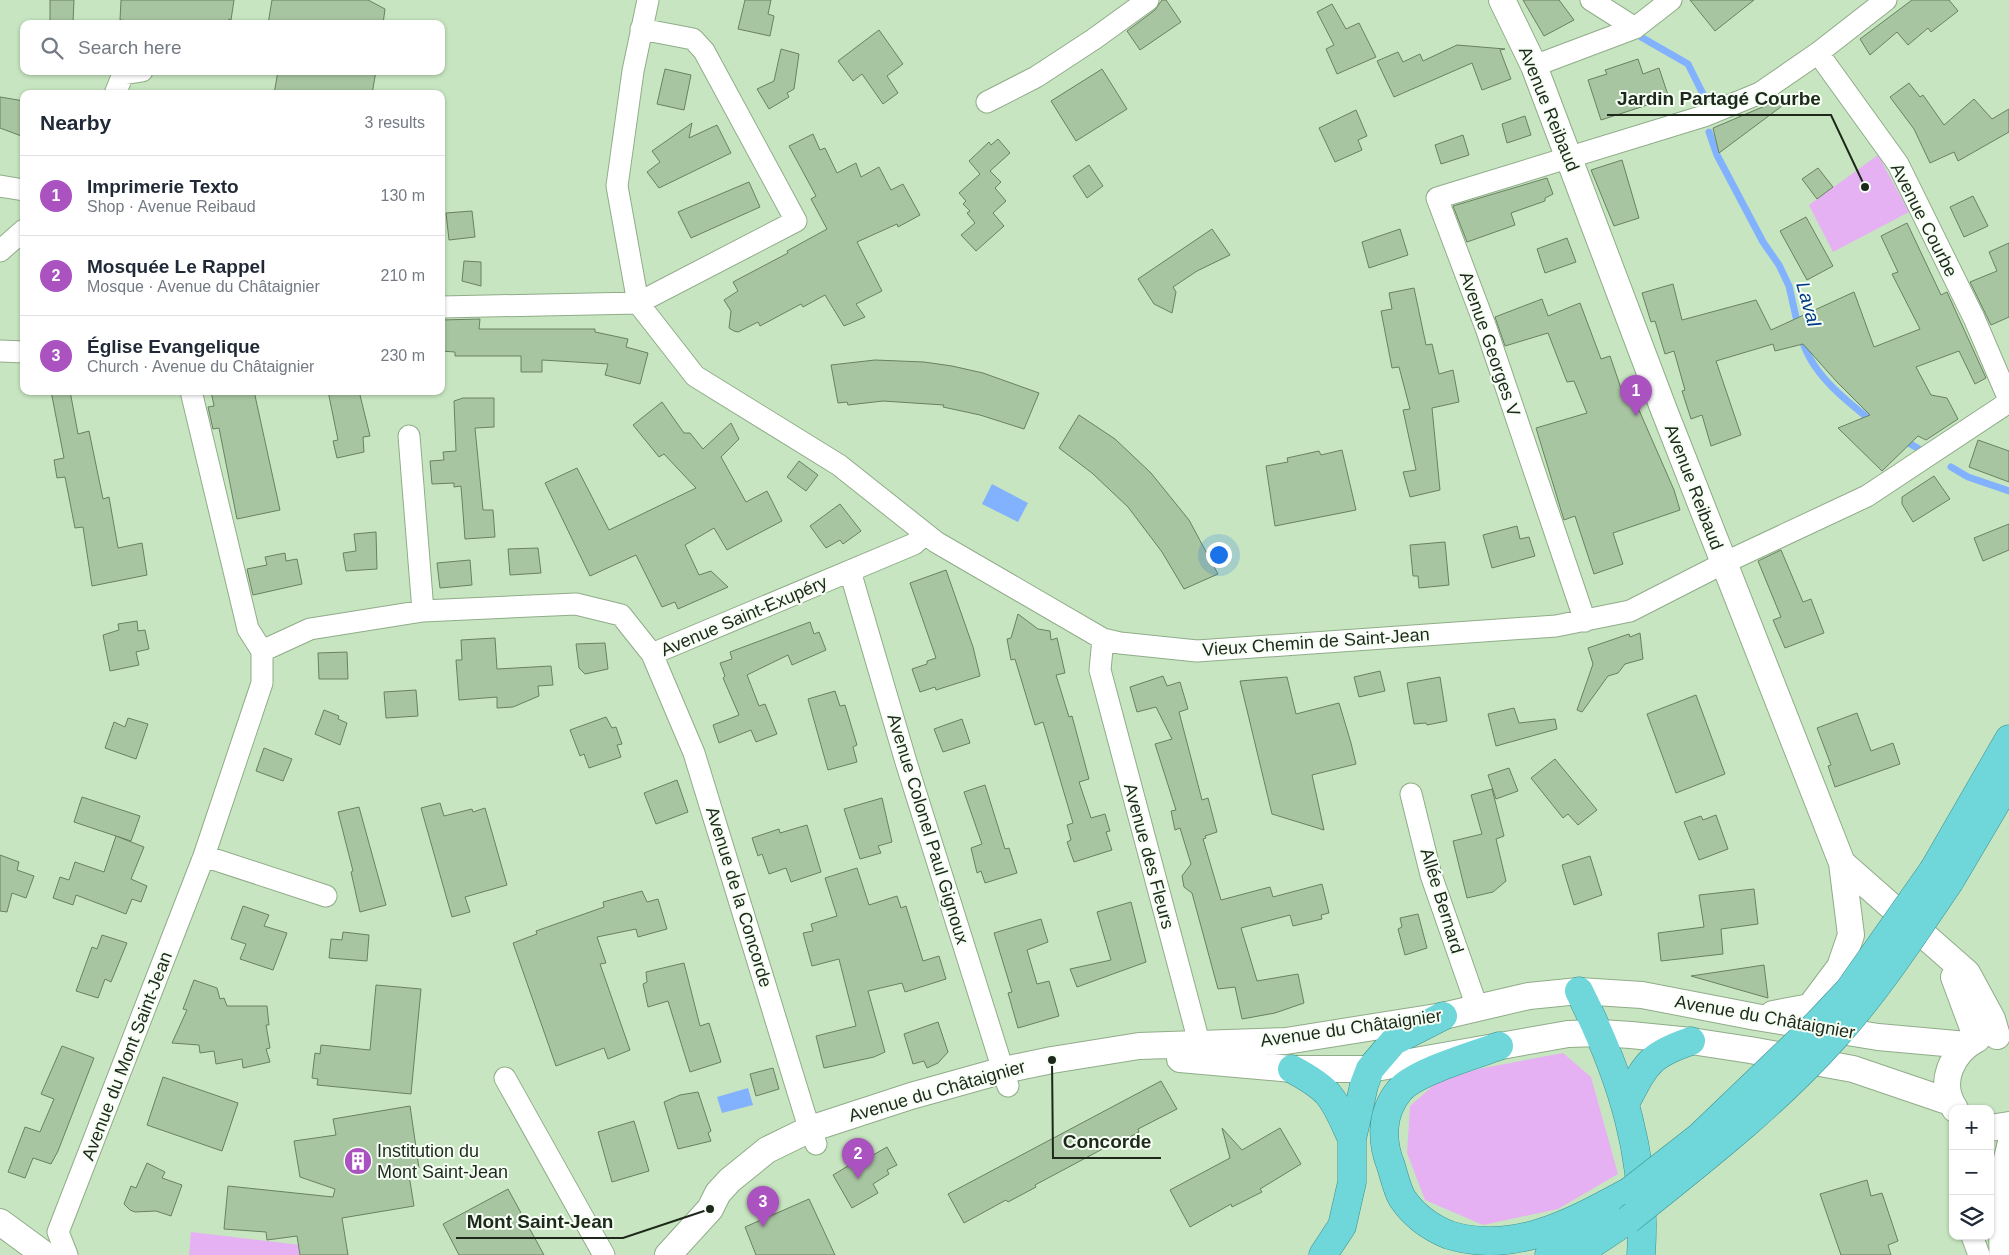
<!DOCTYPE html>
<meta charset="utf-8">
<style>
body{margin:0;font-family:Arial,sans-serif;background:#f2f2f3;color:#1f2937}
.controls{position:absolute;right:15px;bottom:15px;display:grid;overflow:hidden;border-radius:10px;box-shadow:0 1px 4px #0004}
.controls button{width:45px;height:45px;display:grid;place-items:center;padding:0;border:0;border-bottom:1px solid #e0e1e3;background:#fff;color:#1f2937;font:25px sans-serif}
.you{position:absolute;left:1218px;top:554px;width:18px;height:18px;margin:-12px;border:4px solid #fff;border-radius:50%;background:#1a73e8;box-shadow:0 0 0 8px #1a73e833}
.badge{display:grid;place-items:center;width:32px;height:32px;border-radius:50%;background:#aa52bf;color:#fff;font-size:16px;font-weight:700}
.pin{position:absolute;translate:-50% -41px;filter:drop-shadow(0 1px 2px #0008)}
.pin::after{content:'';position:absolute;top:26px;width:18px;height:15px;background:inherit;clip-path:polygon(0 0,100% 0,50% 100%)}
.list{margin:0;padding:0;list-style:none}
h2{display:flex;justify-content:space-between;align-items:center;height:65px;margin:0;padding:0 20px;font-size:21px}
h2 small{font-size:16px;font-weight:400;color:#747a83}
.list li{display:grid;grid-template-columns:32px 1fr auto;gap:15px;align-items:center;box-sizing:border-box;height:80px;padding:0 20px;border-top:1px solid #e0e1e3}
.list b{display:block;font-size:19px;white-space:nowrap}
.list p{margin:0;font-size:16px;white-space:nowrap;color:#747a83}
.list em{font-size:16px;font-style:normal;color:#747a83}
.icon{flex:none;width:28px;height:28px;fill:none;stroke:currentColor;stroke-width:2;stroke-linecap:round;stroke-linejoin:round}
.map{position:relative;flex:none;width:2009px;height:1255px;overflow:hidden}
.search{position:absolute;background:#fff;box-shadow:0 1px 4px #0004;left:20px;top:20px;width:425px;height:55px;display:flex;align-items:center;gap:12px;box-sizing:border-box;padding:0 18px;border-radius:10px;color:#747a83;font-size:19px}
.panel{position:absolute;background:#fff;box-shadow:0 1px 4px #0004;left:20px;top:90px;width:425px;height:305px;border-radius:10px}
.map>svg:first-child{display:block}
.green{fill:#e6b1f3}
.water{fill:#82b2fe}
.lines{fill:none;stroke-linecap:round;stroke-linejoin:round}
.stream{stroke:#82b2fe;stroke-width:7}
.building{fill:#a8c5a1;stroke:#688261}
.minor-casing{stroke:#90ac89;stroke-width:23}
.tertiary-casing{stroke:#90ac89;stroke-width:28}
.trunk-casing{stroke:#3b9291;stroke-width:29}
.minor{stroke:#fff;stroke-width:21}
.tertiary{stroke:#fff;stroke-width:26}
.trunk{stroke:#6fd6da;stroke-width:28}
.trunk-bridge-casing{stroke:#3b9291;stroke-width:29;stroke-linecap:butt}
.trunk-bridge{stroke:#6fd6da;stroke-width:28}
.labels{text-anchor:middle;stroke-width:4;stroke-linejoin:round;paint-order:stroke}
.street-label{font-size:18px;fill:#1e291b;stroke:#f6fff4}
.poi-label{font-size:18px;fill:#1e291b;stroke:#f6fff4;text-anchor:start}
.water-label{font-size:19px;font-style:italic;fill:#00398a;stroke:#f6fff4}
.leader{fill:none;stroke:#1e291b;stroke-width:2}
.callout-dot{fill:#1e291b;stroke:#f6fff4;stroke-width:2}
.callout-label{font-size:19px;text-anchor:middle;font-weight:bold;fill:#1e291b;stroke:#f6fff4;stroke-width:4;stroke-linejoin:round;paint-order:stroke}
</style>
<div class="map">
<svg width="2009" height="1255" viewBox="0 0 2009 1255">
<rect width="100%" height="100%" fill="#c7e5c0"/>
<path class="green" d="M1878 155 1909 212 1833 252 1809 205Z
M1563 1053 1591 1077 1618 1174 1558 1209 1483 1225 1425 1200 1407 1153 1410 1106 1436 1083 1478 1069Z
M191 1232 301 1245 299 1255H189Z"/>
<path class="water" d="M992 484 1028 503 1018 522 982 504Z
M748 1088 753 1105 722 1113 717 1097Z"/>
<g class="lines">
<path class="stream" d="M1641 37 1688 64 1705 98
M1709 132 1717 155 1763 242 1779 265 1789 286 1798 326
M1801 336C1810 373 1845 400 1873 422
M1902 439 1919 449
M1951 467 1968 477 2009 491"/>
</g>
<path class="building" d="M50 0H74L73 22H50Z
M121 0H234L231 20 229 19 228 24H163L120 20Z
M272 0H368L385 9 383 24H268Z
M745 0H771L768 14 774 16 770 36 738 29Z
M1162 0H1166L1181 22 1140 50 1127 31 1155 10Z
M1523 0H1559L1574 20 1544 36Z
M1690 0H1754L1715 31Z
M1912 0H1949L1958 11 1931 32 1928 28 1908 45 1897 32 1870 55 1860 39Z
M1332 4 1346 29 1359 23 1376 57 1337 74 1326 49 1334 45 1317 12Z
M879 30 903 64 887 76 898 93 883 104 862 74 853 81 838 61Z
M1457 45 1505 49 1500 50 1511 79 1482 90 1472 63 1394 97 1377 61 1398 52 1403 62 1420 54 1423 61Z
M781 49 799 54 794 89 787 93 789 97 769 109 757 89 774 81Z
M1638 59 1643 74 1659 68 1669 98 1601 120 1588 80 1607 74 1605 70Z
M665 69 691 75 684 110 657 104Z
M1102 69 1127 109 1076 141 1051 101Z
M278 71H376L372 94H274Z
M1909 83 1920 97 1923 95 1944 125 1974 99 1992 119 2009 109V132L1958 161 1954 152 1930 163 1914 129 1890 97Z
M0 97 24 101V137L0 128Z
M1779 100 1782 106 1719 153 1713 128Z
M1356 110 1367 136 1358 140 1362 150 1335 162 1319 128Z
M1525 116 1531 135 1507 143 1502 124Z
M692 123 689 138 717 125 731 153 659 188 647 172 660 162 652 151Z
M813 134 820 150 825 148 837 173 856 163 861 177 879 167 891 190 903 184 920 215 898 227 897 224 857 242 882 291 856 304 865 317 844 326 825 295 803 307 801 304 760 326 758 322 738 332 734 331 729 328 731 311 724 300 738 291 733 282 788 253 787 251 827 229 811 199 816 196 789 146Z
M1463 135 1469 155 1441 164 1435 145Z
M998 139 1010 153 990 171 1001 182 995 188 1006 201 993 213 1004 226 976 251 961 235 975 223 967 213 970 211 963 204 966 201 959 193 980 174 969 161 989 142 991 145Z
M1622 160 1639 218 1614 226 1591 170Z
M1089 165 1103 186 1087 198 1073 176Z
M1818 168 1833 187 1817 199 1802 179Z
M1547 178 1553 194 1545 198V201L1511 213 1515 225 1467 242 1453 206Z
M749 182 760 207 691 238 678 212Z
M1973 196 1988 226 1964 237 1950 207Z
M472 211 475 237 449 240 446 213Z
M1806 217 1833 266 1807 280 1780 231Z
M1907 223 1941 295 1947 292 1986 378 1975 384 1959 351 1916 367 1931 395 1947 398 1958 419 1926 440 1918 436 1882 471 1838 428 1870 415 1837 382 1803 344 1775 351 1773 344 1716 361 1741 435 1711 446 1702 415 1691 419 1682 391 1685 390 1674 351 1665 354 1655 321 1651 322 1642 293 1673 284 1682 320 1756 300 1771 330 1854 292 1874 347 1920 329 1892 274 1898 272 1881 236Z
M1212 229 1230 255 1197 271 1173 287 1176 292 1172 313 1154 304 1138 279Z
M1400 229 1408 255 1369 268 1362 242Z
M1567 238 1576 262 1545 273 1537 249Z
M2009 243V317L1991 325 1970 282 1997 271 1989 252Z
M464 261 481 262V286L462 281Z
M1414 288 1426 345 1432 344 1439 374 1453 370 1459 402 1432 408 1440 490 1410 497 1403 472 1416 470 1403 410 1410 409 1399 367 1392 368 1381 311 1392 309 1389 293Z
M1542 299 1548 316 1580 303 1601 359 1610 356 1626 403 1635 401 1674 490 1680 510 1613 533 1623 564 1594 574 1575 516 1564 520 1536 428 1587 413 1574 381 1567 382 1548 333 1505 346 1495 317Z
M480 319 479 329H595V332L628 339 626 347 648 353 640 384 605 375 608 364 542 360V372H521V356H455V352L441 351V320Z
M875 360 924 362 952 366 983 373 1039 393 1024 429 980 415 943 407 944 405 883 401 848 405 847 402 838 403 831 365Z
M51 391H70L78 434 89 431 103 499 109 497 118 548 142 543 147 575 92 586 83 527 75 528 65 477 57 478 54 460 64 458Z
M211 391H254L280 510 237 519 219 428 213 429 208 407 214 406Z
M328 391H359L370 436 363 437 364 452 337 458 333 441 338 440Z
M463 398H494V427L475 428 483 510H493L495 537 465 539 461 486 454 487V483L432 484 430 461 444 460 443 452 456 451 454 401Z
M662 402 684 433H690L703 449 731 423 739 439 721 457 746 502 767 491 782 521 727 550 714 528 685 545 699 575 711 571 728 587 678 609 675 602 662 607 636 555 590 576 545 483 577 468 609 530 696 488 664 454 659 457 633 425Z
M1079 415 1115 439 1151 473 1189 520 1218 574 1184 589 1162 552 1128 507 1092 473 1059 448Z
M1978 440 2009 451V482L1969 467Z
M1342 450 1356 510 1275 526 1266 466 1288 462 1287 458 1319 451 1321 455Z
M799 461 818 475 806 491 787 477Z
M1934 476 1950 499 1913 522 1902 504V497Z
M840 504 861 531 843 544 840 540 826 548 810 526Z
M2009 524V550L1983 561 1974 538Z
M1517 526 1520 539 1529 537 1535 556 1492 568 1483 535Z
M376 532 377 569 346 571 343 553 356 551 354 534Z
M1445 542 1449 585 1419 588 1418 576H1413L1410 545Z
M538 548 541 573 510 575 508 549Z
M1781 550 1803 602 1811 599 1824 633 1785 648 1773 620 1781 617 1758 561Z
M285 553 286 561 297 559 302 584 253 595 247 569 267 565 265 557Z
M470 560 472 585 440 588 437 563Z
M946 570 973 647 980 676 936 690 935 687 920 692 912 669 927 664V661L936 658 910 583Z
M1018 614 1038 629 1050 631 1051 640 1057 638 1065 673 1056 675 1069 717 1072 716 1089 779 1079 782 1091 818 1105 814 1110 831 1106 832 1112 850 1074 862 1067 842 1071 840 1067 825 1073 823 1043 722 1035 725 1015 659 1011 660 1007 639 1011 638Z
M137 621 138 631 145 630 149 649 136 652 139 665 110 671 103 635 119 630 118 624Z
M810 622 814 634 819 632 826 650 792 665 788 655 747 675 759 706 765 704 777 734 756 742 751 730 719 743 713 725 739 715 723 678 725 676 720 663 732 659 730 652Z
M1640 633 1643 659 1625 664 1618 673 1608 676 1582 712 1577 710 1593 664 1588 648 1629 634 1630 637Z
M495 638 497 669 551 666 553 685 538 686 539 696 513 707 497 708V697L459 700 456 660H462L461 640Z
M605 643 608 669 585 674 579 668 576 644Z
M347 652 348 679H319L318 653Z
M1380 671 1385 691 1359 697 1354 677Z
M1163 676 1167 686 1180 682 1188 709 1179 712 1202 800 1208 798 1217 832 1205 836 1206 838 1203 839 1221 900 1270 887 1273 897 1322 884 1329 913 1321 915 1322 919 1293 926 1290 915 1241 928 1257 981 1298 974 1304 1003 1275 1013 1242 1019 1235 987 1218 989 1192 893 1184 887 1182 876 1191 864 1180 828 1175 830 1171 811 1176 810 1155 744 1172 739 1156 707 1137 712 1130 687Z
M1287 677 1296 714 1339 703 1351 743 1356 764 1312 775 1324 830 1272 814 1240 681Z
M1440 677 1447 721 1427 725 1426 723 1414 724 1407 683Z
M416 690 418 716 386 718 384 692Z
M835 691 840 706 845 705 857 745 853 747 857 762 828 770 808 699Z
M1696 695 1725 774 1676 793 1647 714Z
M1514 708 1519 723 1555 719 1557 729 1496 746 1488 714Z
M324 710 339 716 338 719 347 723 340 745 315 734Z
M1857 713 1871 751 1893 743 1900 764 1835 787 1828 766 1831 765 1817 728Z
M606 717 612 728 616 727 622 744 617 745 621 757 589 768 584 754 580 756 570 730Z
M128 718 148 724 136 759 105 748 114 722 125 727Z
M962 719 970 743 943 752 934 729Z
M264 748 292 759 283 781 256 771Z
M1555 759 1597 810 1578 825 1568 814 1563 818 1531 778Z
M1509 768 1518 791 1496 799 1488 775Z
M677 780 688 812 656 824 644 793Z
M985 785 1005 849 1009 848 1017 873 985 883 981 871 977 873 971 848 982 844 964 792Z
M1492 789 1504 836 1496 839 1506 881 1493 892 1467 898 1453 841 1482 834 1471 795Z
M82 797 140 816 131 841 74 822Z
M882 798 892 842 878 846 881 853 860 859 844 809Z
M440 803 444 816 472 809 473 812 485 808 507 885 465 897 470 912 452 917 421 808Z
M359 807 386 905 360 912 351 872 353 871 338 812Z
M1716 815 1728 849 1699 860 1684 822 1701 816 1703 820Z
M807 825 821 872 791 882 786 868 769 874 762 854 758 856 752 838 779 829 780 833Z
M116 836 144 847 131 879 147 886 141 902 132 899 126 914 76 895 73 905 53 898 60 877 69 880 75 862 104 872Z
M0 855 19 862 17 870 34 876 26 898 12 893 7 912 0 911Z
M1590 856 1602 895 1574 905 1562 865Z
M857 868 869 905 897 896 901 908 906 906 923 961 939 956 946 979 905 992 902 983 868 991 885 1052 874 1057 824 1068 816 1036 856 1026 839 959 812 966 803 933 813 931 811 924 837 916 825 878Z
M1754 889 1758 924 1721 929 1723 954 1661 961 1658 933 1704 927 1699 895Z
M642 891 647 902 658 899 667 929 638 937 636 929 597 937 606 963 600 964 630 1050 608 1059 604 1048 556 1066 513 943 537 934 536 931 604 907 603 902Z
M1131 902 1146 962 1077 987 1070 969 1111 960 1097 912Z
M243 906 269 915 264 926 287 933 273 970 240 959 246 944 231 939Z
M1418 914 1427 948 1405 955 1398 929 1402 927 1400 918Z
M1041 919 1048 942 1027 950 1037 984 1049 981 1059 1016 1018 1028 1008 993 1012 992 994 933Z
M343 932 369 935 367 961 329 958 331 939 342 940Z
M102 935 127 943 111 982 105 979 98 998 76 991 92 947 97 949Z
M684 963 700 1026 709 1023 721 1062 690 1072 668 1001 648 1007 643 984 647 982 646 972Z
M1764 965 1768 998 1691 976Z
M194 980 217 988 220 999 224 998 227 1006H267L269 1025H266L270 1048 266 1049 270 1062 243 1068 242 1059 216 1064 214 1051 200 1053 199 1045 172 1043 187 1010 183 1009Z
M376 985 421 989 411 1094 317 1085 318 1079 312 1078 315 1053 320 1054 321 1045 370 1050Z
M938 1022 948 1052 938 1063 927 1068 924 1061 913 1064 904 1034Z
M62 1046 94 1058 58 1151 51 1164 33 1158 25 1178 8 1172 25 1127 40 1132 54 1099 41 1094Z
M773 1068 779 1089 756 1096 750 1074Z
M163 1077 238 1103 222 1151 147 1125Z
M1161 1081 1177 1109 1138 1129 1139 1132 1111 1147 1110 1145 1035 1185 1036 1187 1008 1202 1006 1200 964 1223 948 1194Z
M698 1092 711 1131 708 1133 711 1141 678 1149 664 1102 680 1095Z
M410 1106 419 1168 408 1169 414 1206 342 1218 348 1255H300L297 1236 267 1240 266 1232 224 1229 228 1186 333 1197 335 1189 300 1177 294 1141 336 1135 333 1119Z
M634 1121 649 1171 612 1182 598 1132Z
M1222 1128 1242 1150 1280 1128 1301 1164 1260 1189 1262 1192 1232 1207 1231 1204 1190 1227 1170 1190 1230 1158Z
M887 1147 897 1165 887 1170 889 1174 873 1184 878 1193 852 1208 833 1175 853 1163 854 1166Z
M147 1163 165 1172 162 1178 182 1185 171 1216 156 1211 135 1212 130 1210 124 1204 131 1186 136 1188Z
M1867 1180 1871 1196 1882 1193 1898 1241 1888 1245 1891 1255H1841L1820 1194Z
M508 1189 544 1255H459L443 1224Z
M809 1199 835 1255H756L745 1227Z"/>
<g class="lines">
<defs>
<path id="minor" d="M648 0 633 71 617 186 638 303 695 376 839 465 936 542 1103 639 1120 643 1197 651 1556 626 1630 611 1724 563 1867 496 2009 402
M1591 0 1635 28
M1818 53 1898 164 1974 318 2009 400
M1534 66 1635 28 1671 0
M115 94 123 74 142 71
M987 102 1036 77 1094 39 1148 0
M0 186 24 190
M0 251 24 230
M441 307 638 303 796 221 704 51 693 39 641 29
M0 351 24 352
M409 436 423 611
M850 571 906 762 1008 1086
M1585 621 1486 328 1437 198 1704 116 1760 93 1818 53 1886 0
M1103 639 1100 670 1196 1031 1199 1043 1184 1051
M262 651 310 629 423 611 576 604 621 615 652 654 694 753 805 1115 816 1144
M652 654 914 544 925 534
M1411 794 1431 875 1477 1007
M204 856 326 896
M505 1078 604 1255
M1972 1236 1979 1255
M67 1255 58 1232 204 856 262 683V651L248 629 191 391
M2000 1255 1999 1181 2009 1140"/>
<path id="tertiary" d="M1502 0 1534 66 1664 410 1842 863 1967 973 1992 1019 1997 1036
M1954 977 1977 1039
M1773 1014 1810 1007 1840 967 1851 935 1842 863
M1180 1059 1292 1069H1370L1568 1034 1600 1033 1631 1035 1691 1041 1750 1050 1853 1069 1950 1102
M1955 1109C1937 1083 1952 1052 1977 1039
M1990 1128 2009 1125
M0 1222 45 1255
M668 1255 710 1209 718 1193 730 1180 767 1150 810 1129 911 1096 1004 1070 1052 1060 1139 1046 1286 1041 1443 1016 1529 996 1579 991 1642 995 1756 1017 1878 1037 1967 1045"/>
<path id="trunk" d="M1934 869 2009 739
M1950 881 2009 781
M1579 991C1622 1077 1648 1158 1641 1255
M1499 1046C1475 1055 1414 1072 1399 1091 1381 1113 1381 1141 1391 1166 1394 1176 1397 1189 1402 1198 1414 1216 1429 1227 1449 1235 1514 1255 1573 1222 1630 1191
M1292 1069C1333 1091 1333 1098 1352 1139
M1626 1102C1646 1064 1649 1055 1691 1041
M1577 1254 1628 1220
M1323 1255 1342 1226 1352 1182V1139L1364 1085 1370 1069 1394 1041 1443 1016
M1549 1255 1590 1228"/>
</defs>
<use href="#minor" class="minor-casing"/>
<use href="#tertiary" class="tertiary-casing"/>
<use href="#trunk" class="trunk-casing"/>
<use href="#minor" class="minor"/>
<use href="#tertiary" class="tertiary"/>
<use href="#trunk" class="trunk"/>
<defs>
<path id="trunk-bridge" d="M1630 1191 1699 1137 1817 1024 1849 990 1934 869
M1628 1220C1699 1163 1772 1107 1833 1039 1877 991 1913 935 1950 881"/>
</defs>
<use href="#trunk-bridge" class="trunk-bridge-casing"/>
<use href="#trunk-bridge" class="trunk-bridge"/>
</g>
<defs>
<symbol id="building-disc" viewBox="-11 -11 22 22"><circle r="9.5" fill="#aa52bf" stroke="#f6fff4"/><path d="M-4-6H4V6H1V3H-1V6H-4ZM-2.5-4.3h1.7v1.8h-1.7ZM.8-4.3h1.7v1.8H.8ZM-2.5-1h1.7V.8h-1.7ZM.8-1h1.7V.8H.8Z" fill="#fff"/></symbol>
</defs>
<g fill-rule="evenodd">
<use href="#building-disc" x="342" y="1145" width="32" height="32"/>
</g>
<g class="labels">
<g class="street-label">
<text transform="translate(1549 109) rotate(68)" y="6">Avenue Reibaud</text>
<text transform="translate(1924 220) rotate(63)" y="6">Avenue Courbe</text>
<text transform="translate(1490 344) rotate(71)" y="6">Avenue Georges V</text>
<text transform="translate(1694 487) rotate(69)" y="6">Avenue Reibaud</text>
<text transform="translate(744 616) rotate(-23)" y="6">Avenue Saint-Exupéry</text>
<text transform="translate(1316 642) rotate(-4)" y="6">Vieux Chemin de Saint-Jean</text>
<text transform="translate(928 829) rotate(73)" y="6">Avenue Colonel Paul Gignoux</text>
<text transform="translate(1149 856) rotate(75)" y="6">Avenue des Fleurs</text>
<text transform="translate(739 897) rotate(73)" y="6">Avenue de la Concorde</text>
<text transform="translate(1442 901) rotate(73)" y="6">Allée Bernard</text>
<text transform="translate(1765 1017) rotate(10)" y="6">Avenue du Châtaignier</text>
<text transform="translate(1351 1028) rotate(-8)" y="6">Avenue du Châtaignier</text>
<text transform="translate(127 1056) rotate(-69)" y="6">Avenue du Mont Saint-Jean</text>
<text transform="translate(937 1091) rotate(-16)" y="6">Avenue du Châtaignier</text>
</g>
<g class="poi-label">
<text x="377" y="1157">Institution du<tspan x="377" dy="21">Mont Saint-Jean</tspan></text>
</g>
<g class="water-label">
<text transform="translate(1809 304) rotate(74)" y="7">Laval</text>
</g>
</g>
<path class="leader" d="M1865 187L1831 115H1607M1052 1060L1053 1158H1161M710 1209L623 1238H456"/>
<g class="callout-dot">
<circle cx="1865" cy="187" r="5"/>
<circle cx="1052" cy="1060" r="5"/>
<circle cx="710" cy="1209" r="5"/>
</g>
<g class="callout-label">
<text x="1719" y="105">Jardin Partagé Courbe</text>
<text x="1107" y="1148">Concorde</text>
<text x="540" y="1228">Mont Saint-Jean</text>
</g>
</svg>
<div class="controls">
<button>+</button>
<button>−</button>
<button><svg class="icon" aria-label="layers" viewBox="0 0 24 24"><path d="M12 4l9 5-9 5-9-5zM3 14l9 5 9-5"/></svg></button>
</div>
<div class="you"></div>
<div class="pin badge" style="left:1636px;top:416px">1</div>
<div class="pin badge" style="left:858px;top:1179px">2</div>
<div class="pin badge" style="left:763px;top:1227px">3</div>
<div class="search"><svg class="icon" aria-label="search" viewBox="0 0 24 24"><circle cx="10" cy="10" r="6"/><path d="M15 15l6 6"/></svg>Search here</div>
<section class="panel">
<h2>Nearby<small>3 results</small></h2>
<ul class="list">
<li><span class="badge">1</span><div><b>Imprimerie Texto</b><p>Shop · Avenue Reibaud</p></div><em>130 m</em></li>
<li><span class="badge">2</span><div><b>Mosquée Le Rappel</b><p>Mosque · Avenue du Châtaignier</p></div><em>210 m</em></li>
<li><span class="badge">3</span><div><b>Église Evangelique</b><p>Church · Avenue du Châtaignier</p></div><em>230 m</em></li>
</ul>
</section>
</div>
